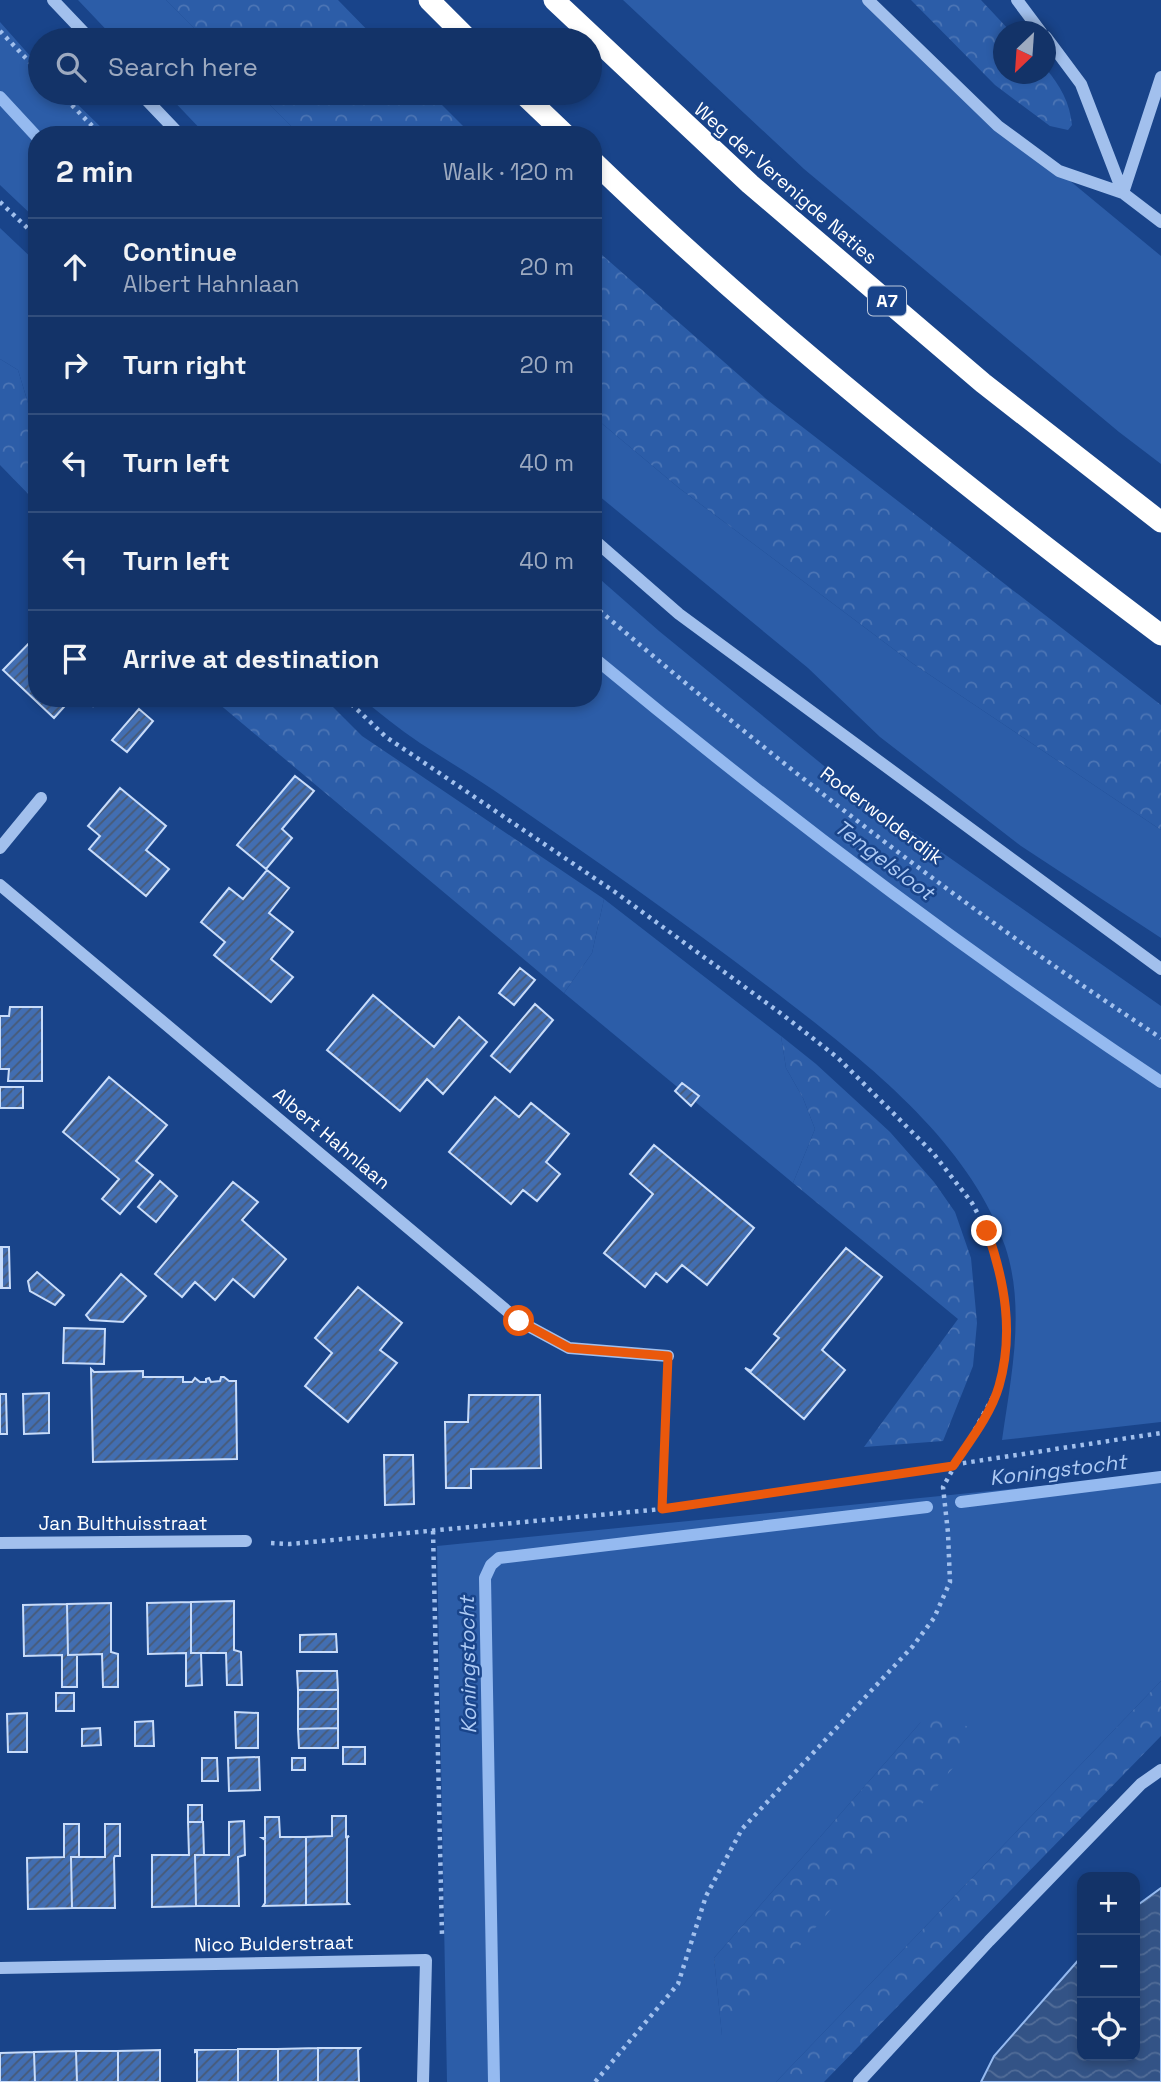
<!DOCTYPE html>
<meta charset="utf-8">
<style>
body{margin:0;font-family:"Space Grotesk",sans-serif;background:#203f71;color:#f1f3f6}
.controls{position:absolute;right:21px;bottom:21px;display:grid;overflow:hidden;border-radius:14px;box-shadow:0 4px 10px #0003}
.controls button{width:63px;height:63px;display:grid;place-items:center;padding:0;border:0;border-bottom:2px solid #324e7c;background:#133368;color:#f1f3f6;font:35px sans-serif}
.compass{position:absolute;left:993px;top:21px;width:63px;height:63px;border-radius:50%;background:#133368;box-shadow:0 4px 10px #0003;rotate:205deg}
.stop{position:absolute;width:21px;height:21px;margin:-16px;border:5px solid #ea580c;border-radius:50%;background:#fff}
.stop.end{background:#ea580c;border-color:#fff;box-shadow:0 2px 7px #0008}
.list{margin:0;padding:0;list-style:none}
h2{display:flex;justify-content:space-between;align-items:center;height:91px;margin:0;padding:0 28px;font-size:30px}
h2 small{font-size:23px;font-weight:400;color:#9daac0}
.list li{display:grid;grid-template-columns:46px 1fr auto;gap:21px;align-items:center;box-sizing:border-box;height:98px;padding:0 28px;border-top:2px solid #324e7c}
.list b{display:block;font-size:26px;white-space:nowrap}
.list p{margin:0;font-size:23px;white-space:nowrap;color:#9daac0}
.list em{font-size:23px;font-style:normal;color:#9daac0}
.icon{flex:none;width:38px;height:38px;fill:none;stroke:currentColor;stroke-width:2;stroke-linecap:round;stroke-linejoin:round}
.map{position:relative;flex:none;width:1161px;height:2082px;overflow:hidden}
.search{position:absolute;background:#133368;box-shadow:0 4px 10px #0003;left:28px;top:28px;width:574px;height:77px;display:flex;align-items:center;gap:18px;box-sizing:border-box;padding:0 24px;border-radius:38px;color:#9daac0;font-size:26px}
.panel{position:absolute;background:#133368;box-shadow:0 4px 10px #0003;left:28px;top:126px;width:574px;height:581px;border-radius:28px}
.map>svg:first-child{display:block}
.green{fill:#2c5da8;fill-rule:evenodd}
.forest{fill:url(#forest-crowns)}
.water{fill:url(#water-waves);stroke:#95baf0;stroke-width:2}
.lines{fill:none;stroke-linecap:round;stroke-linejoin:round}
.stream{stroke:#95baf0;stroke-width:12}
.building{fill:url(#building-hatch);stroke:#c8dcfa;stroke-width:2}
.path{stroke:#a2c0ed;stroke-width:4.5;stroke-dasharray:3.5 5;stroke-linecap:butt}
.minor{stroke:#a2c0ed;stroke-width:12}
.highway{stroke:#fff;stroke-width:21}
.route{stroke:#ea580c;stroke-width:9}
.labels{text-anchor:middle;stroke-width:5;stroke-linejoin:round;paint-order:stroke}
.shield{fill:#19448a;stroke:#bac7dc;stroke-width:2}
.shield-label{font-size:18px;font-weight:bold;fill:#fff}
.street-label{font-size:19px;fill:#fff;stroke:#19448a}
.water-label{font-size:21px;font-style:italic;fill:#aecbf5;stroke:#19448a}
</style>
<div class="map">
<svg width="1161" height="2082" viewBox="0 0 1161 2082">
<defs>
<pattern id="forest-crowns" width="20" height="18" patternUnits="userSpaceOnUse" patternTransform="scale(1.75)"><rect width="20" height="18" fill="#2c5da8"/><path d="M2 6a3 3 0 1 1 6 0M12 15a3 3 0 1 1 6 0" fill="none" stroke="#4c75b5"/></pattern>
<pattern id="water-waves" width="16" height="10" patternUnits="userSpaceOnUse" patternTransform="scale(1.75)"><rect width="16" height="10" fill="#335386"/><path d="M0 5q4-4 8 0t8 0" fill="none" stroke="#526d98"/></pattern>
<pattern id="building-hatch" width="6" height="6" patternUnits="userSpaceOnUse" patternTransform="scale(1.75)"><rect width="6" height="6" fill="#426eb2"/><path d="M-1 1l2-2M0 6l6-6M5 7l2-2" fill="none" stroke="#485a75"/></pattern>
</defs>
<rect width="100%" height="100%" fill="#19448a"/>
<path class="green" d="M78 0H166L206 40H116Z
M623 0H871L1011 132 1161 256V464L1119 432 804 169Z
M0 22 40 67V93H66L109 135H37V220L0 185Z
M166 93H258L300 135H206Z
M0 228 37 263V417L31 413 18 370 0 359Z
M593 416 679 488 912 663 1161 830V938L1021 846 880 737 808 668 593 491Z
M593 573 659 631 856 792 1161 1006V1422L1002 1440C1011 1377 1026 1308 1005 1246 968 1138 857 1055 770 988 685 923 597 861 508 800 480 780 449 762 420 743 399 729 380 713 361 698H593Z
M604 899 781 1036 786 1068 803 1098 815 1129 793 1183 564 993 592 953Z
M1161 1474V1681L776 2082H447L437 1546ZM921 1722 722 2035 714 1958Z"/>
<path class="forest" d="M166 0H338L377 40H206Z
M911 0H981L1010 31 1004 32V74H1046V69C1060 85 1070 103 1072 125L1068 130 1050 126 995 85Z
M258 93H430L472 135H300Z
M593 247 765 398 1161 705V830L912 663 679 488 593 416Z
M0 359 18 370 31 413 37 417V503L0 465Z
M212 698H324L362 736 604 899 592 953 564 993Z
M781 1036 816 1064 890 1132 934 1182 955 1212 971 1258 977 1323 973 1366 943 1441 864 1447 958 1319 793 1183 815 1129 803 1098 786 1068Z
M1161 1681V1736L824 2082H776Z
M945 1719 984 1732 722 2036 714 1958 921 1722Z"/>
<path class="water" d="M1161 1888V2082H981L994 2056 1082 1956V2056H1135V1907Z"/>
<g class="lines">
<path class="stream" d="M0 97 37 137
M593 657C775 808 964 951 1161 1082
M961 1502 1161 1477
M494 2082 485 1578 491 1565 499 1558 927 1507"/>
</g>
<path class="building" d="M37 635V698H72L54 718 3 670Z
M85 698H100L93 706Z
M139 709 153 721 127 752 112 740Z
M295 776 314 791 282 829 292 838 266 869 237 845Z
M120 788 166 826 146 850 169 869 146 896 89 849 100 836 88 826Z
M267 870 289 888 269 913 293 932 271 959 293 977 271 1002 214 955 225 942 201 922 229 888 243 899Z
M520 968 535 980 514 1005 499 993Z
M373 995 434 1047 459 1017 487 1042 443 1094 427 1079 400 1111 327 1050Z
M535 1004 553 1020 510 1072 491 1056Z
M10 1007H42V1081H8L9 1069H0V1016H9Z
M109 1077 167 1125 136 1161 153 1175 120 1214 102 1199 119 1179 63 1132Z
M682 1083 699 1096 691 1106 675 1091Z
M0 1087H23V1108H0Z
M495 1097 519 1117 531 1103 569 1134 546 1162 560 1174 537 1201 523 1190 511 1204 449 1152Z
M654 1145 754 1228 707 1285 682 1265 667 1282 656 1273 645 1287 604 1253 653 1194 630 1174Z
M160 1181 177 1196 156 1222 138 1207Z
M233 1182 258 1202 242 1220 286 1259 254 1297 233 1279 215 1300 195 1282 182 1297 155 1274Z
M0 1247H1L2 1288H0Z
M2 1247H9L10 1288H2Z
M846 1248 882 1277 822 1350 845 1370 804 1419 745 1368 751 1371 779 1338 774 1334Z
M37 1272 64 1295 55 1305 30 1291 28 1281Z
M121 1274 146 1296 123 1322 90 1320 86 1315Z
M358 1287 402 1323 380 1350 397 1363 348 1422 305 1386 332 1353 315 1338Z
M64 1328 105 1329 104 1364 63 1363Z
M91 1369 94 1372 143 1371V1377H183V1382H192L195 1378 200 1382H206V1379L209 1378 211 1382 220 1381 221 1377H224L229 1381H236L237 1459 93 1462Z
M49 1393V1433L24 1434 23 1394Z
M0 1394H6L7 1434H0Z
M469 1395H540L541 1468 471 1469V1488H446L445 1422H468Z
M384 1455H413L414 1504 385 1505Z
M234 1601V1650L241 1652 242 1685H227L226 1653H191V1602Z
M191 1602V1653H201L202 1685 186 1686V1653L148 1654 147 1603Z
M111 1603V1652L118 1654V1687H103L102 1654 68 1655 67 1604Z
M67 1604 68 1655H77V1687H62V1655L24 1656 23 1605Z
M336 1634 337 1652H300V1635Z
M297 1671H337L338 1690H298Z
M298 1690H338V1709H298Z
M56 1693H74V1711H56Z
M298 1709H338V1728L298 1729Z
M235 1712 258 1713V1748H236Z
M27 1713V1752H8L7 1714Z
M153 1721 154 1746H135V1722Z
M100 1728 101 1745 82 1746V1729Z
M338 1728V1748H299L298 1729Z
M343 1747H365V1764H343Z
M259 1757 260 1790 229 1791 228 1758Z
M202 1758H217L218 1781H202Z
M292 1758H305V1770H292Z
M188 1805H202V1822H188Z
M332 1816H346V1837L349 1836 347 1838V1902L349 1904 306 1905V1837L332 1836Z
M265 1817H279L280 1837H306V1905L263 1906 265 1903V1840L262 1838H265Z
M244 1821 245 1855 238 1857 239 1906H196L195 1855H229V1822Z
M188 1822H203L204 1855H195L196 1906 152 1907V1855H189Z
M64 1824H79V1857H71L72 1908 28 1909 27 1858 64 1857Z
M105 1824H120V1856H115L114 1858 115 1908H72L71 1857H105Z
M318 2048H360L358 2050 359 2082H318Z
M318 2048V2082H278V2049Z
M238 2049V2082H197V2051L195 2052V2050Z
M238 2049H278V2082H238Z
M160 2050V2082H118V2051Z
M76 2051 77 2082H35L34 2052Z
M76 2051H118V2082H77Z
M34 2052 35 2082H0V2053Z"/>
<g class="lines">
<path class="path" d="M0 31 40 73
M60 93 101 135
M0 202 37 237
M593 605C774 760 962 908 1161 1038
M345 698 386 737 615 892 783 1015 838 1058 933 1153 972 1203 987 1231 998 1261 1004 1292 1007 1323 1005 1356 998 1388 943 1487 948 1533 950 1582 934 1618 913 1646 742 1829 706 1896 678 1984 595 2082
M662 1509 667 1384
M433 1531 442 1936
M271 1543 290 1544 662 1509 1161 1433"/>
<path class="minor" d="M53 0 91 40
M868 0 998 126 1059 171 1123 193 1161 222
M1017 0 1041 32
M1046 37 1081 84 1123 193
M140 93 180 135
M1123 193 1161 77
M593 539 679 614 1161 969
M0 848 41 798
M0 885 519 1321 569 1348 668 1356
M0 1543 246 1541
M0 1968 426 1960 423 2082
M859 2082 989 1941 1141 1784 1161 1770"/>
<path class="highway" d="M429 0 469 40
M554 0 750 184 983 383 1161 522
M522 93 566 135
M593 161C771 333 964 486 1161 635"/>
</g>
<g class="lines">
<path class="route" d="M519 1321 569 1348 668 1356 662 1509 953 1466C969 1442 991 1414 999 1386 1014 1333 1005 1282 987 1231"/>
</g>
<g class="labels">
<rect class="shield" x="868" y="286.5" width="38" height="29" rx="5"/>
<g class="shield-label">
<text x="887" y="307">A7</text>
</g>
<g class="street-label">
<text transform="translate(786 183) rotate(41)" y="7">Weg der Verenigde Naties</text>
<text transform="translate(882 815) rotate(37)" y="7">Roderwolderdijk</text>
<text transform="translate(332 1138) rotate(40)" y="7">Albert Hahnlaan</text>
<text x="123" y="1530">Jan Bulthuisstraat</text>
<text transform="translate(274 1943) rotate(-1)" y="7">Nico Bulderstraat</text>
</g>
<g class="water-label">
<text transform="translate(884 860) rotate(37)" y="7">Tengelsloot</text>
<text transform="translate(1058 1470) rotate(-7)" y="7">Koningstocht</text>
<text transform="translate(468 1665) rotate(-91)" y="7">Koningstocht</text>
</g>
</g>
</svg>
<div class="controls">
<button>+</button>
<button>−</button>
<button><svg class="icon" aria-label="locate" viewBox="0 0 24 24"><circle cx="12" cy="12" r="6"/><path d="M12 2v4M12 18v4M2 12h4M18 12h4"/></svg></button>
</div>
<svg class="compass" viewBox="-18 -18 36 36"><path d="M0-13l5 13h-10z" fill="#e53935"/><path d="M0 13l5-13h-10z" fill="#9daac0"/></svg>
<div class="stop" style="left:519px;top:1321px"></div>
<div class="stop end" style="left:987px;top:1231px"></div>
<div class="search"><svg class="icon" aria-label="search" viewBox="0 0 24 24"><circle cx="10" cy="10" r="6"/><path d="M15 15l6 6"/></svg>Search here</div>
<section class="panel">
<h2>2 min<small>Walk · 120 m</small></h2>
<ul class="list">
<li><svg class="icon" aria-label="ahead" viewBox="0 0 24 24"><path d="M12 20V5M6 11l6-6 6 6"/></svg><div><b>Continue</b><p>Albert Hahnlaan</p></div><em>20 m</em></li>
<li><svg class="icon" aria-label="right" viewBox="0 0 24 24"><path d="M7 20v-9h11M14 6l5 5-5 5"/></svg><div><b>Turn right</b></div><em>20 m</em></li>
<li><svg class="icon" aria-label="left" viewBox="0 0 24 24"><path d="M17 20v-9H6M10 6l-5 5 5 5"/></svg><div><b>Turn left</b></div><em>40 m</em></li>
<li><svg class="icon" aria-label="left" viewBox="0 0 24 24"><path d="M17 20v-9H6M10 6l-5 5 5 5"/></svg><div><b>Turn left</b></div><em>40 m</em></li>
<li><svg class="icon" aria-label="arrive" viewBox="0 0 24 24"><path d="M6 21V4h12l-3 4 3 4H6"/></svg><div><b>Arrive at destination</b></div></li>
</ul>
</section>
</div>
